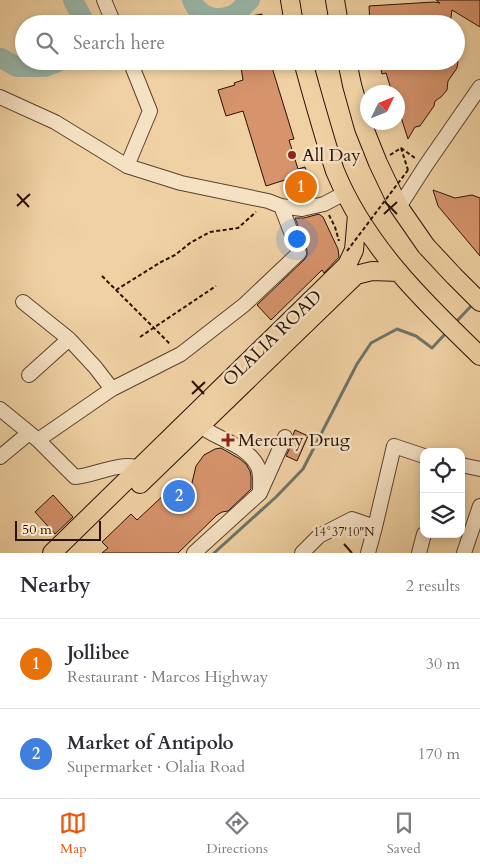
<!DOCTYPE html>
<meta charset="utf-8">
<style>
body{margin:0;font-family:Cardo,serif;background:#f7f7f7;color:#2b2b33}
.controls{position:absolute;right:15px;bottom:15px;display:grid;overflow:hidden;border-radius:10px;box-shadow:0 2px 8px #0003}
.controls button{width:45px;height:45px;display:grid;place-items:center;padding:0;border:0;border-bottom:1px solid #e1e1e2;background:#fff;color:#2b2b33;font:25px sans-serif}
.compass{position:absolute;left:360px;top:85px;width:45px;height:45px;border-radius:50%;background:#fff;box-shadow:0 2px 8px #0003;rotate:47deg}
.scale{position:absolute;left:15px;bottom:12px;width:86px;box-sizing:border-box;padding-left:5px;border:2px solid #281207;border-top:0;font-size:14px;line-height:18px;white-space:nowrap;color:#281207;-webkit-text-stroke:4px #f5e1c3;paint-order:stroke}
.you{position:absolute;left:296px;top:238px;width:18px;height:18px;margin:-12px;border:4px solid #fff;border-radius:50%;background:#1a73e8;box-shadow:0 0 0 8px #1a73e833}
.badge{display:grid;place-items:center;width:32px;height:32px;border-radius:50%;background:#ea580c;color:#fff;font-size:16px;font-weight:700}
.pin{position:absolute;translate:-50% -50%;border:2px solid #fff;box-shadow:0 1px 5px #0006}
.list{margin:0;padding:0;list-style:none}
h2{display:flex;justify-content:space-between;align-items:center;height:65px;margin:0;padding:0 20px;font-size:21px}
h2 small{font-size:16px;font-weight:400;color:#7c7c81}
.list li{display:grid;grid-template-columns:32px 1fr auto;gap:15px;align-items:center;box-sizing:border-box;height:90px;padding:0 20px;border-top:1px solid #e1e1e2}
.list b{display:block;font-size:19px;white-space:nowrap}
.list p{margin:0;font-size:16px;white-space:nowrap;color:#7c7c81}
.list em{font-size:16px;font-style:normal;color:#7c7c81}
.icon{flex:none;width:28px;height:28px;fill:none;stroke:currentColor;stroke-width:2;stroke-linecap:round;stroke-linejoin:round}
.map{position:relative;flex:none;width:480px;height:553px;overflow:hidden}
.search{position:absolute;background:#fff;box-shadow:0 2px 8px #0003;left:15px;right:15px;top:15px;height:55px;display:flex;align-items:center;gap:12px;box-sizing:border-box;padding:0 18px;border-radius:28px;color:#7c7c81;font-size:19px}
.sheet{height:245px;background:#fff}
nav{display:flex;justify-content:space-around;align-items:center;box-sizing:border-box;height:70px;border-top:1px solid #e1e1e2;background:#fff;font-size:14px;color:#7c7c81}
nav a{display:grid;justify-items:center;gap:2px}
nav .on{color:#ea580c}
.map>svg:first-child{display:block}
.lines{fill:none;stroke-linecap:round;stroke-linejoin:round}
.stream{stroke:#6c7569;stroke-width:3}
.river{stroke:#9ab7aa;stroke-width:20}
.building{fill:#d6936c;stroke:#281207}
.minor-casing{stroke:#5a422e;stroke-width:16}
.major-casing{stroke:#281207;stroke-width:20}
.path{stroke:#281207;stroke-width:2;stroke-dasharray:4 2.5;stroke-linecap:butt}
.minor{stroke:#f5e1c3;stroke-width:14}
.major{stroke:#f0d1a3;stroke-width:18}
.path-bridge{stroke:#281207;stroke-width:2;stroke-dasharray:4 2.5;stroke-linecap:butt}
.ticks{fill:none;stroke:#281207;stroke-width:2}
.poi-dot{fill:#8f2418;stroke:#f5e1c3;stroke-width:2}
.labels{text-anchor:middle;stroke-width:5;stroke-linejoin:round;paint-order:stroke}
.poi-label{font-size:18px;fill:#281207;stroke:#f5e1c3;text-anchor:start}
.street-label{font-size:18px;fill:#281207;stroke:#f5e1c3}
.ticks-label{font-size:12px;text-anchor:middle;fill:#281207;stroke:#f5e1c3;stroke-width:5;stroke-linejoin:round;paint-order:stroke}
</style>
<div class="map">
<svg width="480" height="553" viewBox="0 0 480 553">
<rect width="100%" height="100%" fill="#f0d1a3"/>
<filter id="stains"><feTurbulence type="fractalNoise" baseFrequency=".004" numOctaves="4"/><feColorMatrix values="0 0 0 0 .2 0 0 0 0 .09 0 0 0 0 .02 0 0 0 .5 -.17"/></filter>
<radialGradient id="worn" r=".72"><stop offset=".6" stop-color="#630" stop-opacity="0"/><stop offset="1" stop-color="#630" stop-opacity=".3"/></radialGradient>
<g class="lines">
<path class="stream" d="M454 324 474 303
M214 553 276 497 303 469 357 364 371 343 397 329 416 336 432 348 446 333"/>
<path class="river" d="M73 0 84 21V24
M192 0C199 18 219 22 235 14 240 11 245 4 250 0
M1 58 17 67H45L60 61"/>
</g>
<path class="building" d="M436 0H480V27L452 10 450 24H370L369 6 434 2 440 3Z
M262 14 263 24H236L235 19Z
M240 61H270L294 139 289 140 298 169 305 167 313 193 294 198 288 179 266 186 243 111 226 116 218 90 235 85 234 83 243 80Z
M379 61H458L457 68 448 81 447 90 441 97 435 101 434 106 420 126 415 127 408 139 398 108V92H392L386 73 382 74Z
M433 190 455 198 472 195 480 198V256L438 206Z
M319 214 323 217 338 249 339 257 324 273 322 270 271 320 257 305 305 259 307 255V250L295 218H304Z
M295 430 308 436 297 461 286 456 293 441V435Z
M221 448 240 459 246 464 250 471 251 476V489L228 511 222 512 217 515 178 553H102L108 548 102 542 131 514 137 520 182 478 191 487 196 466 204 455 215 449Z
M53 495 73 517 55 534 35 512Z"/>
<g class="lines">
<defs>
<path id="minor" d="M104 0 114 24
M0 97 55 122 127 166 181 183 268 201 281 206
M127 166 150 111 130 61
M399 207 426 165 480 87
M23 302 69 339 95 367 112 389
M29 375 69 339
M0 409 38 440 75 477C94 476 129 457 144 471
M194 421C212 439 247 443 258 467 261 474 260 482 260 490
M38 440 112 389 181 354 244 305 299 253 281 206 302 209 324 204 345 193
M0 457 29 433
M461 465 480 469
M194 553 260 493 285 437
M302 553 319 536 352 519 375 527
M368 553 375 527 394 446 424 456
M419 553 424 534
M464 553 480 506"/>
<path id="major" d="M290 0 294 24
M335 0 339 24
M303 61C310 88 318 115 326 142 329 152 332 162 335 171 365 245 424 302 480 356
M347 61 352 85 364 128 378 163 399 207 426 246 454 276 480 302
M140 484 356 275 372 271 399 272
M52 553 347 265 354 250 357 215"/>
</defs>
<use href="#minor" class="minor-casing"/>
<use href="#major" class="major-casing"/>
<path class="path" d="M401 148 408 170
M390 155 401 148 415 158
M329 215 335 227 339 241
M102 276 171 345
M116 290 161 262 175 255 190 243 210 232 238 228 256 212
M140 337 216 286"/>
<use href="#minor" class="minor"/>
<use href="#major" class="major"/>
<path class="path-bridge" d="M347 251 408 170"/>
</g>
<path class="ticks" d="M17 194 29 207M385 202 397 214M17 206 30 194M384 214 397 202M192 381 204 394M192 394 205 382M344 544 352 553"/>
<g class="poi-dot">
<circle cx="292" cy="155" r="5"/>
<path d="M225.5 432.5h5v5h5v5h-5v5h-5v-5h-5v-5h5z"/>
</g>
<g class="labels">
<g class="poi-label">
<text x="302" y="161">All Day</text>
<text x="238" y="446">Mercury Drug</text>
</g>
<g class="street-label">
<text transform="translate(272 338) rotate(-44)" y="6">OLALIA ROAD</text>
</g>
</g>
<g class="ticks-label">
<text x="344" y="536">14°37'10"N</text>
</g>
<rect width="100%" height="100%" filter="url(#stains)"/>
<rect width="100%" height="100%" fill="url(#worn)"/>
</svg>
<div class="controls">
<button><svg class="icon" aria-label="locate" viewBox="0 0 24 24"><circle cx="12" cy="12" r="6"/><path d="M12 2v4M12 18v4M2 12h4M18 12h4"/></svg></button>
<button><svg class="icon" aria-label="layers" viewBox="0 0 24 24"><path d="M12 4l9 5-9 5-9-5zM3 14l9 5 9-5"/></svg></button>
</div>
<svg class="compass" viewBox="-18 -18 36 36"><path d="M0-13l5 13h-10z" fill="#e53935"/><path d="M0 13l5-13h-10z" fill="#7c7c81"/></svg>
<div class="scale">50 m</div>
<div class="you"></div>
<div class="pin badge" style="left:301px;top:187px;background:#e8710a">1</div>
<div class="pin badge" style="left:179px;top:496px;background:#3f7fe0">2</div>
<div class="search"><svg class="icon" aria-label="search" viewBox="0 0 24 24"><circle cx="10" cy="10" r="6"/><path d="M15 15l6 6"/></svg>Search here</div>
</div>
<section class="sheet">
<h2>Nearby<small>2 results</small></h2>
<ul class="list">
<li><span class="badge" style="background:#e8710a">1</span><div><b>Jollibee</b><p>Restaurant · Marcos Highway</p></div><em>30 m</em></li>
<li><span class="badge" style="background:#3f7fe0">2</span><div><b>Market of Antipolo</b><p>Supermarket · Olalia Road</p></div><em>170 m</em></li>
</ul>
</section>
<nav>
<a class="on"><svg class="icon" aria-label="map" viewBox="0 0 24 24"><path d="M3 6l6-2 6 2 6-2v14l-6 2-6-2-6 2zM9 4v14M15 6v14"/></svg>Map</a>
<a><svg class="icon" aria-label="directions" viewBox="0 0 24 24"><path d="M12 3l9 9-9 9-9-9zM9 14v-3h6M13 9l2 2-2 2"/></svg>Directions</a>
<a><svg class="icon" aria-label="saved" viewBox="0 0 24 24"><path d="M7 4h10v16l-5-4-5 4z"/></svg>Saved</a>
</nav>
